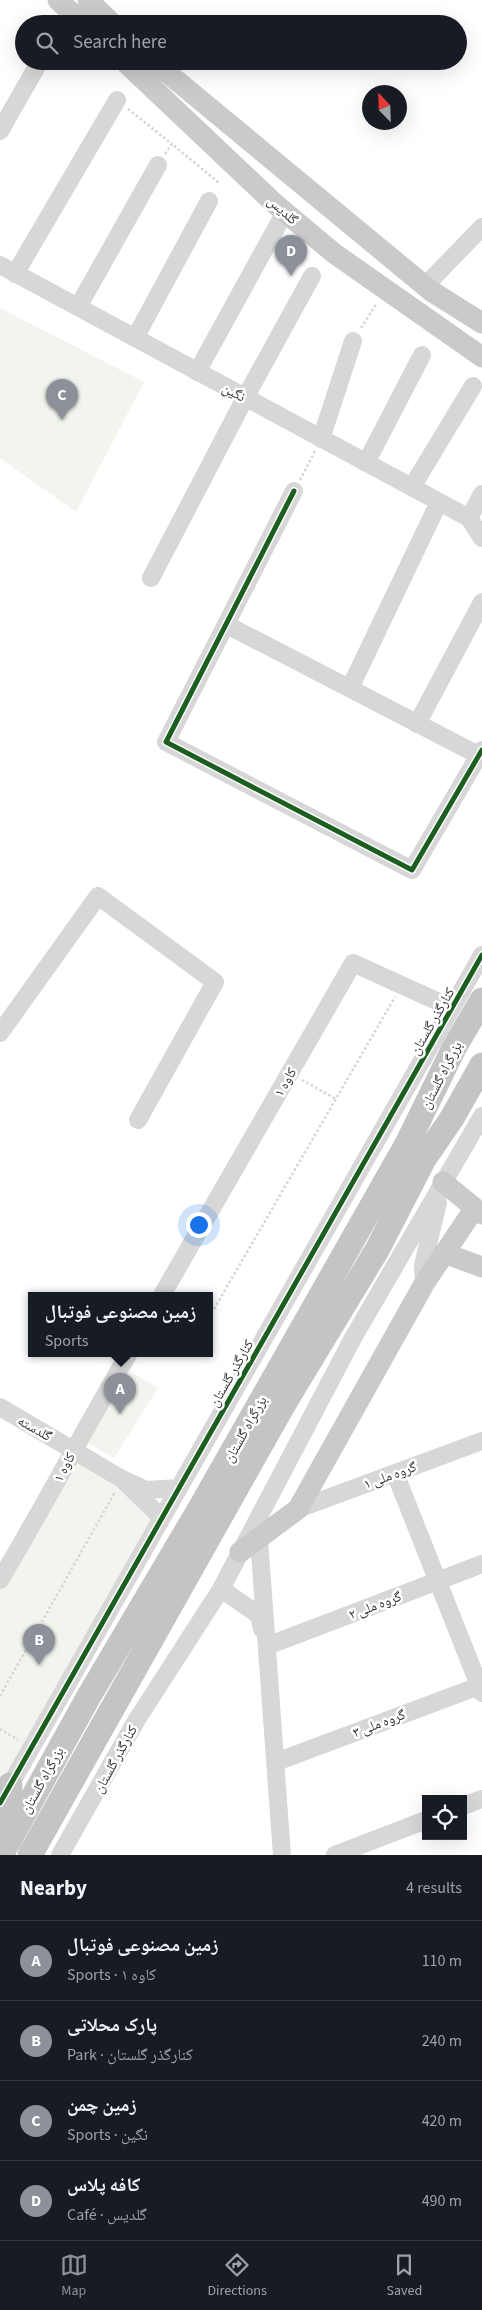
<!DOCTYPE html>
<meta charset="utf-8">
<style>
body{margin:0;font-family:"Source Sans 3","Noto Naskh Arabic",sans-serif;background:#20242c;color:#f1f3f6}
.controls{position:absolute;right:15px;bottom:15px;display:grid;overflow:hidden;border-radius:0px;box-shadow:0 5px 20px #0002}
.controls button{width:45px;height:45px;display:grid;place-items:center;padding:0;border:0;border-bottom:1px solid #363941;background:#171b24;color:#f1f3f6;font:25px sans-serif}
.compass{position:absolute;left:362px;top:85px;width:45px;height:45px;border-radius:50%;background:#171b24;box-shadow:0 5px 20px #0002;rotate:337deg}
.you{position:absolute;left:198px;top:1224px;width:18px;height:18px;margin:-12px;border:4px solid #fff;border-radius:50%;background:#1a73e8;box-shadow:0 0 0 8px #1a73e833}
.badge{display:grid;place-items:center;width:32px;height:32px;border-radius:50%;background:#8c9099;color:#fff;font-size:16px;font-weight:700}
.pin{position:absolute;translate:-50% -41px;filter:drop-shadow(0 1px 2px #0008)}
.pin::after{content:'';position:absolute;top:26px;width:18px;height:15px;background:inherit;clip-path:polygon(0 0,100% 0,50% 100%)}
.popup{position:absolute;left:28px;top:1292px;width:185px;height:65px;box-sizing:border-box;display:grid;place-content:center;border-radius:0px;background:#171b24;filter:drop-shadow(0 1px 4px #0005);font-size:16px;white-space:nowrap;color:#9ea1a6}
.popup b{font-size:19px;color:#f1f3f6}
.popup::after{content:'';position:absolute;left:50%;top:100%;margin-left:-10px;border:10px solid transparent;border-top-color:#171b24}
.list{margin:0;padding:0;list-style:none}
h2{display:flex;justify-content:space-between;align-items:center;height:65px;margin:0;padding:0 20px;font-size:21px}
h2 small{font-size:16px;font-weight:400;color:#9ea1a6}
.list li{display:grid;grid-template-columns:32px 1fr auto;gap:15px;align-items:center;box-sizing:border-box;height:80px;padding:0 20px;border-top:1px solid #363941}
.list b{display:block;font-size:19px;white-space:nowrap}
.list p{margin:0;font-size:16px;white-space:nowrap;color:#9ea1a6}
.list em{font-size:16px;font-style:normal;color:#9ea1a6}
.icon{flex:none;width:28px;height:28px;fill:none;stroke:currentColor;stroke-width:2;stroke-linecap:round;stroke-linejoin:round}
.map{position:relative;flex:none;width:482px;height:1855px;overflow:hidden}
.search{position:absolute;background:#171b24;box-shadow:0 5px 20px #0002;left:15px;right:15px;top:15px;height:55px;display:flex;align-items:center;gap:12px;box-sizing:border-box;padding:0 18px;border-radius:28px;color:#9ea1a6;font-size:19px}
.sheet{height:385px;background:#171b24}
nav{display:flex;justify-content:space-around;align-items:center;box-sizing:border-box;height:70px;border-top:1px solid #363941;background:#171b24;font-size:14px;color:#9ea1a6}
nav a{display:grid;justify-items:center;gap:2px}
nav .on{color:#8c9099}
.map>svg:first-child{display:block}
.green{fill:#f1f5ed}
.lines{fill:none;stroke-linecap:round;stroke-linejoin:round}
.path{stroke:#d6d6d6;stroke-width:2.5;stroke-dasharray:2.5 2.5;stroke-linecap:butt}
.minor{stroke:#d7d7d7;stroke-width:18}
.major{stroke:#cacaca;stroke-width:21}
.highway{stroke:#c4c4c4;stroke-width:25}
.cycleway-casing{stroke:#fff;stroke-width:8}
.cycleway{stroke:#1b5e20;stroke-width:5}
.labels{text-anchor:middle;stroke-width:5;stroke-linejoin:round;paint-order:stroke}
.street-label{font-size:14px;fill:#333;stroke:#fff}
</style>
<div class="map">
<svg width="482" height="1855" viewBox="0 0 482 1855">
<rect width="100%" height="100%" fill="#fff"/>
<path class="green" d="M0 308 144 382 76 512 0 458Z
M127 1370 158 1388 114 1458 82 1440Z
M73 1450 162 1518 0 1803V1582Z"/>
<g class="lines">
<path class="path" d="M128 109 172 144
M165 154 172 144 219 183
M361 328 377 303
M300 480 315 451
M302 1080 336 1099
M214 1309 395 997
M0 1696 115 1492
M0 1729 18 1740"/>
<path class="minor" d="M0 131 40 61
M0 265 469 518 482 538
M15 274 117 100
M425 286 482 227
M78 307 158 165
M135 338 209 201
M197 372 285 212
M321 439 353 341
M366 463 422 355
M412 487 473 386
M294 491 166 742 412 870 482 750
M469 518 482 494
M151 578 245 398 312 276
M227 625 482 757
M350 688 439 502
M417 724 482 602
M0 1033 98 896 215 982 138 1120
M424 1284 423 1265 438 1203
M162 1295 353 963 452 1008
M0 1407 122 1479
M395 1473 482 1693
M298 1509 482 1441
M162 1518 122 1479 146 1490 179 1488
M258 1526 282 1855
M0 1580C45 1505 85 1428 129 1353
M221 1589 259 1615 262 1629
M267 1646 482 1564
M276 1762 482 1685
M5 1794 482 955
M463 1806 482 1799
M60 1855 136 1721 221 1589 353 1338 482 1116
M335 1855 426 1820"/>
<path class="major" d="M58 0 84 24
M88 0 113 24
M124 61 274 203 335 254 482 357
M153 61 431 291 482 323
M443 1182 482 1214
M444 1253 482 1267
M240 1552 298 1509 424 1284 474 1209"/>
<path class="highway" d="M8 1838 10 1785
M1 1855 89 1696 199 1510 407 1144 454 1048 482 1000
M30 1855 282 1407 377 1250 424 1159 452 1118 482 1065"/>
<defs>
<path id="cycleway" d="M294 491 166 742 412 870 482 750
M0 1803 482 955"/>
</defs>
<use href="#cycleway" class="cycleway-casing"/>
<use href="#cycleway" class="cycleway"/>
</g>
<g class="labels">
<g class="street-label">
<text transform="translate(283 210) rotate(41)" y="5">گلدیس</text>
<text transform="translate(234 392) rotate(28)" y="5">نگین</text>
<text transform="translate(432 1021) rotate(-60)" y="5">کنارگذر گلستان</text>
<text transform="translate(441 1075) rotate(-63)" y="5">بزرگراه گلستان</text>
<text transform="translate(285 1082) rotate(-60)" y="5">کاوه ۱</text>
<text transform="translate(231 1373) rotate(-60)" y="5">کنارگذر گلستان</text>
<text transform="translate(35 1428) rotate(30)" y="5">گلدسته</text>
<text transform="translate(245 1429) rotate(-61)" y="5">بزرگراه گلستان</text>
<text transform="translate(64 1467) rotate(-63)" y="5">کاوه ۱</text>
<text transform="translate(390 1475) rotate(-20)" y="5">گروه ملی ۱</text>
<text transform="translate(375 1605) rotate(-21)" y="5">گروه ملی ۲</text>
<text transform="translate(379 1723) rotate(-21)" y="5">گروه ملی ۳</text>
<text transform="translate(115 1759) rotate(-61)" y="5">کنارگذر گلستان</text>
<text transform="translate(42 1780) rotate(-61)" y="5">بزرگراه گلستان</text>
</g>
</g>
</svg>
<div class="controls">
<button><svg class="icon" aria-label="locate" viewBox="0 0 24 24"><circle cx="12" cy="12" r="6"/><path d="M12 2v4M12 18v4M2 12h4M18 12h4"/></svg></button>
</div>
<svg class="compass" viewBox="-18 -18 36 36"><path d="M0-13l5 13h-10z" fill="#e53935"/><path d="M0 13l5-13h-10z" fill="#9ea1a6"/></svg>
<div class="you"></div>
<div class="pin badge" style="left:120px;top:1414px">A</div>
<div class="popup"><b>زمین مصنوعی فوتبال</b>Sports</div>
<div class="pin badge" style="left:39px;top:1665px">B</div>
<div class="pin badge" style="left:62px;top:420px">C</div>
<div class="pin badge" style="left:291px;top:276px">D</div>
<div class="search"><svg class="icon" aria-label="search" viewBox="0 0 24 24"><circle cx="10" cy="10" r="6"/><path d="M15 15l6 6"/></svg>Search here</div>
</div>
<section class="sheet">
<h2>Nearby<small>4 results</small></h2>
<ul class="list">
<li><span class="badge">A</span><div><b>زمین مصنوعی فوتبال</b><p>Sports · کاوه ۱</p></div><em>110 m</em></li>
<li><span class="badge">B</span><div><b>پارک محلاتی</b><p>Park · کنارگذر گلستان</p></div><em>240 m</em></li>
<li><span class="badge">C</span><div><b>زمین چمن</b><p>Sports · نگین</p></div><em>420 m</em></li>
<li><span class="badge">D</span><div><b>کافه پلاس</b><p>Café · گلدیس</p></div><em>490 m</em></li>
</ul>
</section>
<nav>
<a class="on"><svg class="icon" aria-label="map" viewBox="0 0 24 24"><path d="M3 6l6-2 6 2 6-2v14l-6 2-6-2-6 2zM9 4v14M15 6v14"/></svg>Map</a>
<a><svg class="icon" aria-label="directions" viewBox="0 0 24 24"><path d="M12 3l9 9-9 9-9-9zM9 14v-3h6M13 9l2 2-2 2"/></svg>Directions</a>
<a><svg class="icon" aria-label="saved" viewBox="0 0 24 24"><path d="M7 4h10v16l-5-4-5 4z"/></svg>Saved</a>
</nav>
